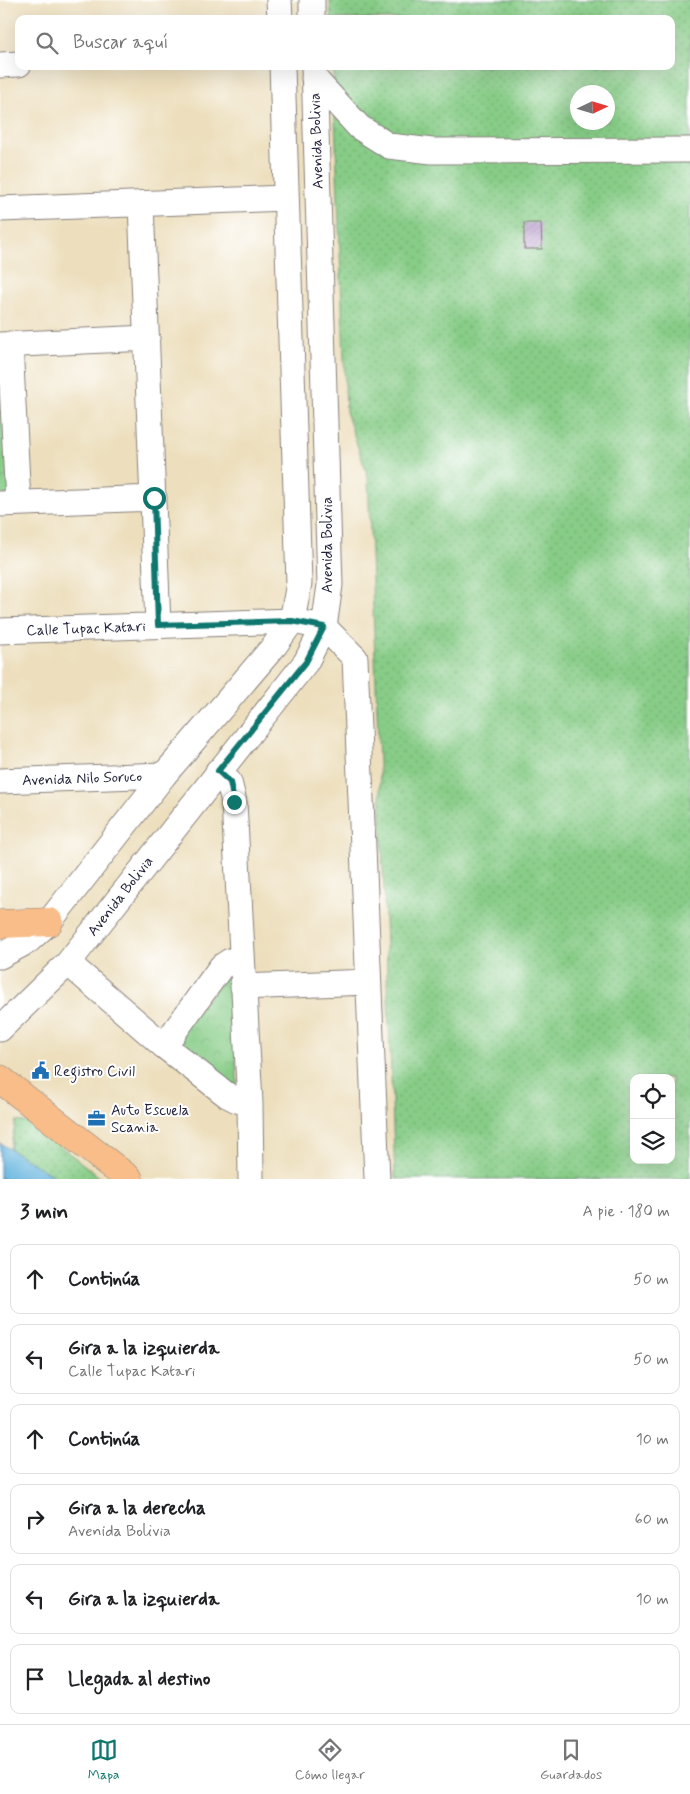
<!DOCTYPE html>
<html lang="es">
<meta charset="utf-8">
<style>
body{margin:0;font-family:Mynerve,sans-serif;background:#f2f2f2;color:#202124}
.controls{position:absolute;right:15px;bottom:15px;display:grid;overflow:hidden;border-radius:10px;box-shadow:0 5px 20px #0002}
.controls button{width:45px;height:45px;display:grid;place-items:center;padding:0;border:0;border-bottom:1px solid #e0e0e0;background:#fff;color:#202124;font:25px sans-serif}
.compass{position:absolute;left:570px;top:85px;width:45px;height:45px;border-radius:50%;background:#fff;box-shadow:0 5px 20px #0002;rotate:86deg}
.stop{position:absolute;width:15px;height:15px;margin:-11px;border:4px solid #0f766e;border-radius:50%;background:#fff}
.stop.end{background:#0f766e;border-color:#fff;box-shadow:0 1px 5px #0008}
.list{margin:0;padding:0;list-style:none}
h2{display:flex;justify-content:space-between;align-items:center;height:65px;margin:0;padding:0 20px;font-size:21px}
h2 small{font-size:16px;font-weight:400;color:#757577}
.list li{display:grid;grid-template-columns:32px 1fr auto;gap:15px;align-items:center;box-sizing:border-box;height:70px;margin:0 10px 10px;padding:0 10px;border:1px solid #e0e0e0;border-radius:10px}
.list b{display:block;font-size:19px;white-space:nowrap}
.list p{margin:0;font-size:16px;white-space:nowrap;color:#757577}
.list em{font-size:16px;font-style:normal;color:#757577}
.icon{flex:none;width:28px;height:28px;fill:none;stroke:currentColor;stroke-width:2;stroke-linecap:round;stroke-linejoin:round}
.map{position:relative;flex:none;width:690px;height:1179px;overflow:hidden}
.search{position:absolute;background:#fff;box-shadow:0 5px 20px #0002;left:15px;right:15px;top:15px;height:55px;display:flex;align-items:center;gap:12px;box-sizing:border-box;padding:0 18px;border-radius:10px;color:#757577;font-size:19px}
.sheet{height:545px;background:#fff}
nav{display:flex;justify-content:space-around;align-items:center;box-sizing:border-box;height:70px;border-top:1px solid #e0e0e0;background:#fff;font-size:14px;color:#757577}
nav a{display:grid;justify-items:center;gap:2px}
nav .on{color:#0f766e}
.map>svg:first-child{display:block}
.grass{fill:url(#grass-dots);stroke:#547761;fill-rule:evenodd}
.park{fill:url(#park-crowns);stroke:#547761}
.water{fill:#63b4de;stroke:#426b8c}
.building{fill:url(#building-hatch)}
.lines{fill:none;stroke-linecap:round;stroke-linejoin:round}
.minor-casing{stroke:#88807c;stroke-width:27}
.major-casing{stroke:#88807c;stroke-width:29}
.minor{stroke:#fff;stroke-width:25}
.major{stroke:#f8bd89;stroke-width:28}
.route{stroke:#0f766e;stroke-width:6}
.labels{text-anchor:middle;stroke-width:4;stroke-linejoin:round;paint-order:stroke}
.street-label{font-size:15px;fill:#22223b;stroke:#fff}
.poi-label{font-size:15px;fill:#22223b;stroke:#fff;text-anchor:start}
</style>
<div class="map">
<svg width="690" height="1179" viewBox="0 0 690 1179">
<defs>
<pattern id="grass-dots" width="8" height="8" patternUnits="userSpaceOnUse" patternTransform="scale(1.25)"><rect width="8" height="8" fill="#87cc87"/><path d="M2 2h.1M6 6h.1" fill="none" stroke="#74af75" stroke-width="1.8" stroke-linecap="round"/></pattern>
<pattern id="park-crowns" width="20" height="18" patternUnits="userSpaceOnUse" patternTransform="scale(1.25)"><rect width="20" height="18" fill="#87cc87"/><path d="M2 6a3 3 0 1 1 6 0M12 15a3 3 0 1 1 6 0" fill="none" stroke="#74af75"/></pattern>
<pattern id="building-hatch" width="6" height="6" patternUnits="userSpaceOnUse" patternTransform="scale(1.25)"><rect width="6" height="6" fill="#b598ca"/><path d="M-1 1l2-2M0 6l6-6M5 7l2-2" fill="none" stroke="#937ca5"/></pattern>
</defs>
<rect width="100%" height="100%" fill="#fff"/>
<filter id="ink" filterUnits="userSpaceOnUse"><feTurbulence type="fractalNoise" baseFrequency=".02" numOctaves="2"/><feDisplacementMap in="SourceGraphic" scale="10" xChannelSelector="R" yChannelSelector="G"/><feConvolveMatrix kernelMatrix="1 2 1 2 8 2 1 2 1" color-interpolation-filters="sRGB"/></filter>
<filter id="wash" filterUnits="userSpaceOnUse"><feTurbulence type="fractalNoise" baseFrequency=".0096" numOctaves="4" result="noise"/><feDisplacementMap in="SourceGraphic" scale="20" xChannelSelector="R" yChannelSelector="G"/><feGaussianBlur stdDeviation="1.12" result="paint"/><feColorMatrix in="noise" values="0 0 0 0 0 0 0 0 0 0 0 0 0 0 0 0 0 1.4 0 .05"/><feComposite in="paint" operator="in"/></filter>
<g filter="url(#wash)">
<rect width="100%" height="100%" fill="#eddfbd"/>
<path class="grass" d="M330 0H690V1179H395L368 477 346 412 333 66H671V19H331ZM578 92H608V122H578ZM634 1078H671V1160H634Z
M16 1121 31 1123 102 1179H58L10 1149Z"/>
<path class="park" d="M0 351 10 494 0 495Z
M231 970 238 1091 174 1040Z"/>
<path class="water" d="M0 1143 58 1179H0Z"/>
<g id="blocks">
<path class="building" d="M524 223H541L542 249H524Z"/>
</g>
</g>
<g filter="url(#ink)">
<use href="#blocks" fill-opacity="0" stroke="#88807c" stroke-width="1"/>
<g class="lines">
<defs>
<path id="minor" d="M279 0 280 19
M312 0V19
M0 65 19 64
M314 78 359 127 389 146 432 151 690 150
M141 204 158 625
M0 209 285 198
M10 344 18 503
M0 345 147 338
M0 504 154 498
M0 631 292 621 324 627 355 658 377 1179
M218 771 229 782 234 802 250 1103 251 1179
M0 781 164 775
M0 956 28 941 49 922 164 775 275 645 292 621 299 583 282 66
M68 963 164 1046 227 1095 237 1100 250 1103
M243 987 368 982
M0 1029 68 963 306 662 324 627 330 585 314 66
M164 1046 221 967 230 961 241 958"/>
<path id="major" d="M0 924 49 922
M0 1079 129 1179"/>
</defs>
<use href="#minor" class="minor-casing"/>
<use href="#major" class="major-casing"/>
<use href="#minor" class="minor"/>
<use href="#major" class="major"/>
</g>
</g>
<g class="lines" filter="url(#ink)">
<path class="route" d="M154 498 158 625 292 621 324 627 306 662 218 771 230 782 234 802"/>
</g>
<defs>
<symbol id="civic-bare" viewBox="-9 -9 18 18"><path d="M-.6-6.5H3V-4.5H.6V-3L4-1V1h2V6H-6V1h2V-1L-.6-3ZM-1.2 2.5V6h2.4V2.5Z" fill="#1f6fb2" stroke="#fff" stroke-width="2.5" paint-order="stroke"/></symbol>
<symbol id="office-bare" viewBox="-9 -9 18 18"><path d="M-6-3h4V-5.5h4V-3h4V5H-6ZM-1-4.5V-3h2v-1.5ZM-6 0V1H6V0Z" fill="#1f6fb2" stroke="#fff" stroke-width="2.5" paint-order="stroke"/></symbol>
</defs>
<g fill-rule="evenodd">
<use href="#civic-bare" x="28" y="1058" width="25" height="25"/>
<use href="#office-bare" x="84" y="1106" width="25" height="25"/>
</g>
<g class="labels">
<g class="street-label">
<text transform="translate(316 141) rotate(-92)" y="5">Avenida Bolivia</text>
<text transform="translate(327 545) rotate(-90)" y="5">Avenida Bolivia</text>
<text transform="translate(86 628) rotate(-2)" y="5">Calle Tupac Katari</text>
<text transform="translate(82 778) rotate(-2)" y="5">Avenida Nilo Soruco</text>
<text transform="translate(120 896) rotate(-52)" y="5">Avenida Bolivia</text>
</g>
<g class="poi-label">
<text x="54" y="1076">Registro Civil</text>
<text x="111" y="1115">Auto Escuela<tspan x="111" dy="17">Scania</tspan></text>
</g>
</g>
</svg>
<div class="controls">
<button><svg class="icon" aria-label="locate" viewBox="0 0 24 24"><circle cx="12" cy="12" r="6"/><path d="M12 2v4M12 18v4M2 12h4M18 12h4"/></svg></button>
<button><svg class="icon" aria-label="layers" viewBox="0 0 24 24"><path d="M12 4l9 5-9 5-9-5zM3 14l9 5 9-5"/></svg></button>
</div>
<svg class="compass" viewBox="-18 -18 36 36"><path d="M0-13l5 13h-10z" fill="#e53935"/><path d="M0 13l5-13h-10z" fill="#757577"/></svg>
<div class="stop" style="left:154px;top:498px"></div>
<div class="stop end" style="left:234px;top:802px"></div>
<div class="search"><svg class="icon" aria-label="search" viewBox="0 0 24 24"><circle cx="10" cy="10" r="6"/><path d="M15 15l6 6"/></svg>Buscar aquí</div>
</div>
<section class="sheet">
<h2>3 min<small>A pie · 180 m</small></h2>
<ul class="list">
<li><svg class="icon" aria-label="ahead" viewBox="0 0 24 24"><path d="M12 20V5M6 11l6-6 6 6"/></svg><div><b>Continúa</b></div><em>50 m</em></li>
<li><svg class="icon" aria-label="left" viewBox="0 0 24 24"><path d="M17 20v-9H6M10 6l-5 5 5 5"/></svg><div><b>Gira a la izquierda</b><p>Calle Tupac Katari</p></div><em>50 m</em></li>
<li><svg class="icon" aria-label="ahead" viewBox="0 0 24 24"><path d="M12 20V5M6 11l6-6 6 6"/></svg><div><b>Continúa</b></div><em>10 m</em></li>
<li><svg class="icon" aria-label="right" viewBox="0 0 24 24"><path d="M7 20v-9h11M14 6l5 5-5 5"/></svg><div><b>Gira a la derecha</b><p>Avenida Bolivia</p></div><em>60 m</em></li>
<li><svg class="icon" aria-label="left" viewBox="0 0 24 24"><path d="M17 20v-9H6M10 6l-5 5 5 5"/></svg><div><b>Gira a la izquierda</b></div><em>10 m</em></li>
<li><svg class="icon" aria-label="arrive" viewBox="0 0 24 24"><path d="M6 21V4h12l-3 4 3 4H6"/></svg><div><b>Llegada al destino</b></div></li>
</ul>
</section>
<nav>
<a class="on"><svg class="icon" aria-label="map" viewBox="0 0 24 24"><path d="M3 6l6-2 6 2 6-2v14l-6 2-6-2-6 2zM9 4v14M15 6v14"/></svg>Mapa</a>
<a><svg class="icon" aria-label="directions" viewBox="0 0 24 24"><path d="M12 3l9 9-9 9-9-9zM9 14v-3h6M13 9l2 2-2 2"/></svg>Cómo llegar</a>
<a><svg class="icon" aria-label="saved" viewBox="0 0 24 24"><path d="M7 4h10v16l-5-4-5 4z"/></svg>Guardados</a>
</nav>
